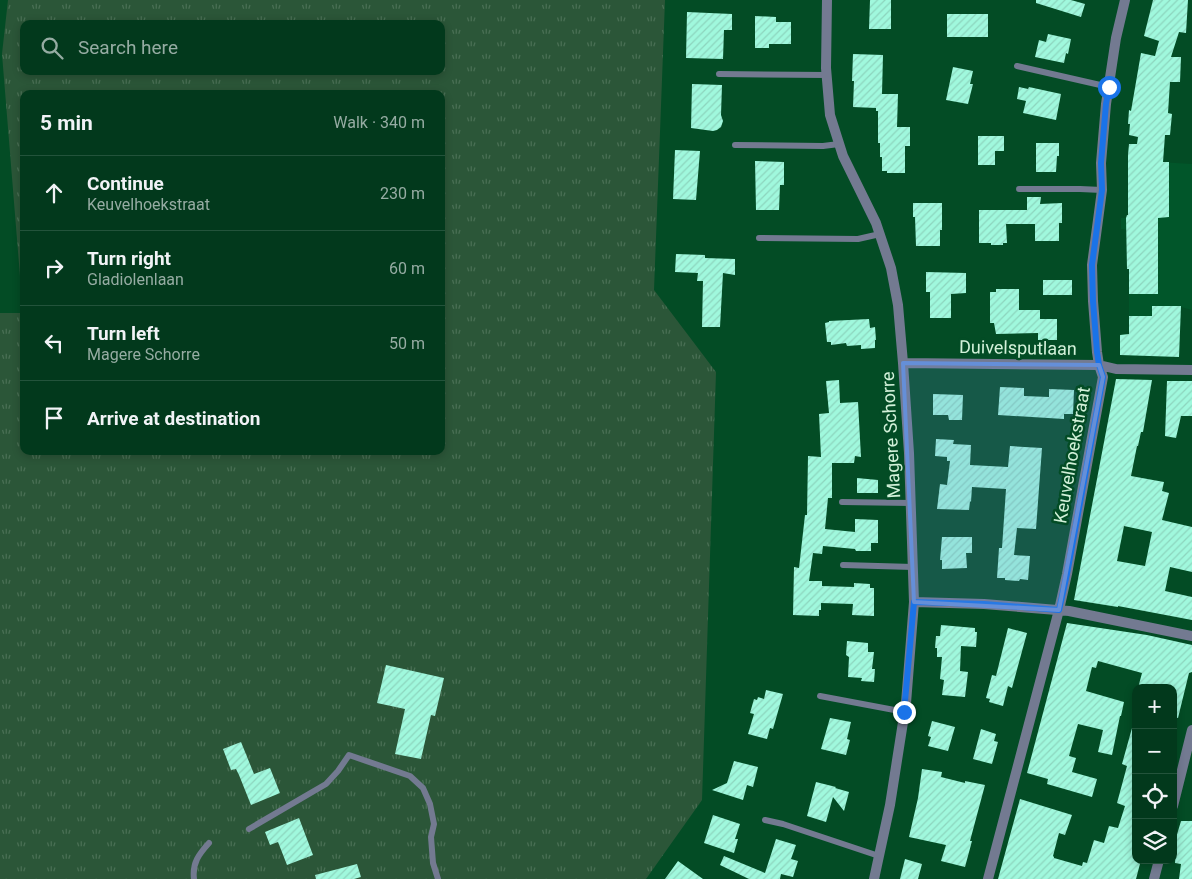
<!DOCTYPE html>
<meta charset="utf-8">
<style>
body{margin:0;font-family:Roboto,sans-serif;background:#104429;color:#f1f3f6}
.controls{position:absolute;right:15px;bottom:15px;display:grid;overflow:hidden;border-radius:10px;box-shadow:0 2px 8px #0003}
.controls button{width:45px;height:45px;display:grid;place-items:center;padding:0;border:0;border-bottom:1px solid #23533b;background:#02391c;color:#f1f3f6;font:25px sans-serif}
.stop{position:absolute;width:15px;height:15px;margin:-11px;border:4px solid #1a73e8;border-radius:50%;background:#fff}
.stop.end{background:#1a73e8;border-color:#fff;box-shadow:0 1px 5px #0008}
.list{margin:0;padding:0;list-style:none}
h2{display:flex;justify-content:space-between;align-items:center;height:65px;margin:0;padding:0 20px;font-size:21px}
h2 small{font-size:16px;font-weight:400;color:#96aca3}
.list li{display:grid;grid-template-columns:32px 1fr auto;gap:15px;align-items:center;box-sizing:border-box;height:75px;padding:0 20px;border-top:1px solid #23533b}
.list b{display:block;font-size:19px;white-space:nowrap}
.list p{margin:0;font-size:16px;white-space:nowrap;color:#96aca3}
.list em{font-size:16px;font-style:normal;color:#96aca3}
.icon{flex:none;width:28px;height:28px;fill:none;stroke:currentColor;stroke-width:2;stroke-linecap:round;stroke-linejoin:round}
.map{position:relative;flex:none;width:1192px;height:879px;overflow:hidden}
.search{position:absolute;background:#02391c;box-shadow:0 2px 8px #0003;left:20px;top:20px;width:425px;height:55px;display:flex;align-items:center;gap:12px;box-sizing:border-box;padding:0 18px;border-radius:10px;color:#96aca3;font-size:19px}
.panel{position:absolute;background:#02391c;box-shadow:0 2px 8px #0003;left:20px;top:90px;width:425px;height:365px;border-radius:10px}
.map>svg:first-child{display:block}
.built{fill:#01562a}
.grass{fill:url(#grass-tufts);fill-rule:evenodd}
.building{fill:url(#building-hatch);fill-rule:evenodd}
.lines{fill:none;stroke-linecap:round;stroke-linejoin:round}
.service{stroke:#737a91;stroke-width:6}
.minor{stroke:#737a91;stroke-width:10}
.route{stroke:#1a73e8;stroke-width:6}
.marked{fill:#658fd8;fill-opacity:0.2;stroke:#658fd8;stroke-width:4;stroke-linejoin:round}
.labels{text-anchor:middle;stroke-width:5;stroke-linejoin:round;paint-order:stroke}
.street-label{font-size:18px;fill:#d2f1d9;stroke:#034c25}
</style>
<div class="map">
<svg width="1192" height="879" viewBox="0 0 1192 879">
<defs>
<pattern id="grass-tufts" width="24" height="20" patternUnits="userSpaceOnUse" patternTransform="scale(1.25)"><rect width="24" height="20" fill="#2b5638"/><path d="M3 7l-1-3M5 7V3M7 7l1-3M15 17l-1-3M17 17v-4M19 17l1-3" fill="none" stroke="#496f54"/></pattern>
<pattern id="building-hatch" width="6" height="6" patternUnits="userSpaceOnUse" patternTransform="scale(1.25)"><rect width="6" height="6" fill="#a0f8dd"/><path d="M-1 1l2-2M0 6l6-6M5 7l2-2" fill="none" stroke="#8dd5be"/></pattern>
</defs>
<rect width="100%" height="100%" fill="#034c25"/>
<path class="built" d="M1128 160 1192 164V310L1181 307 1179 357 1120 355V335L1129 334V269H1127V230L1121 229V218H1126L1127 215H1128Z"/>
<path class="grass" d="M8 0H665L654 290 716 372 702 800 646 879H0V313H23L2 54ZM24 24H441V71H24ZM24 94H441V451H24Z"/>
<path class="building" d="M870 0H891V29H869Z
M1036 0H1071L1085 4 1081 17 1036 3Z
M1153 0H1188L1186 33 1179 32 1171 57H1181L1180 82H1170L1168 113 1172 114 1170 135H1165L1163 162H1169V217L1158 218V294H1129V269H1127L1126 218 1127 215H1128V155L1129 144H1137L1138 137 1129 135 1130 124H1128L1129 110 1131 111 1141 53 1155 56 1159 41 1144 36Z
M687 12 732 14V30H724L723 59 686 58Z
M947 14H988V37H947Z
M755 16 776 17V22H791V44H769V48H755Z
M1048 34 1071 39 1068 54 1066 53 1064 63 1035 57 1039 40 1046 42Z
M853 54 883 55 882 94H898L897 127H910V146H905V173H887V171H882V157H880V143H878V111H876V108L853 107 854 81H852Z
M953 67 973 71 970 84H973L968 104 946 100Z
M692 84 722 85 721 115 723 121 721 127 717 130 713 131 691 128Z
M1019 87 1028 89 1029 87 1061 94 1056 120 1023 113 1026 101 1017 99Z
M978 136H1004V151H995V165H978Z
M1036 143H1059V156H1057L1056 172H1036Z
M675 150 700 151 696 200 673 199Z
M755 161 784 162V185H780L779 210H756Z
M1027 197H1041L1040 204 1062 203V223H1059V241H1035V224H1006L1007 243H1003V245H991V243H979V210H1027Z
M913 203H942V230H940V246H916L915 217H913Z
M676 254 705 255V258L735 259V275L723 273 720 327H702L703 281H697L698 273 675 272Z
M926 272 966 273V293L951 294V318H930V292H926Z
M1043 280H1072V295H1043Z
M996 289H1019V310H1040V319H1057V340H1038V333L996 334 994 323H990V292H996Z
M1152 306H1181L1179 357 1120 355V335L1129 334V316H1152Z
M869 319 870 328 875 327 876 340H875V348L861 349V345L847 346 846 343 831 345V342H827L825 323 829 322V321Z
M1116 379 1152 380 1143 432H1141L1138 446H1137L1131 476 1164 482 1162 491 1169 493 1162 520 1192 527V572L1170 567 1165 591 1192 597V620L1118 606V607L1074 600ZM1124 526 1152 532 1145 566 1117 561Z
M839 380 840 403 858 402 861 457 855 456 854 463H832V498H828L825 529 855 532V519L878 520V543H871V551H856L855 549 823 546 822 554 813 553 809 581H822V586L854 587V583L870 584V588H874V616L852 615 853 604 821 603V610H819V616L793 615 794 567 799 568 805 515H807L808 456 821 457 819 414 829 413 826 381Z
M1167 381H1192V416H1181L1176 438 1165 436Z
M1000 387 1024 388V396L1049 397V389L1074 390 1073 414H1064V419L998 415Z
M933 394 963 395 962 420H949L948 415H933Z
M936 439 954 440 953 444 971 445 970 465 1008 467 1010 446 1042 448 1036 529 1017 528 1014 555 1030 556 1028 580 1020 579 1019 581 1005 580V578H997L999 548H1002L1006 489 972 487 971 502 970 501 969 510 937 509 940 484 947 485 950 461H947V457L935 456Z
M857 478 878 480V493H857Z
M942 537H972V553H966L967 568 942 569V560H940Z
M1067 623 1147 635 1192 645V672L1189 673 1178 718 1173 717V688H1138L1142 673 1098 661 1096 668 1092 667 1086 691 1124 702 1121 716H1120L1112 755 1098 752 1103 730 1078 724 1069 756 1076 758 1072 772 1097 779 1092 797 1047 784 1048 779 1027 773Z
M941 625 975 628V632H977L976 647 961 646 960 671 968 672 965 697 942 695 944 680 940 679 942 657H937V648H935L936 636H940Z
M1008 628 1027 633 1012 688 1008 686 1003 706 989 702 990 699 986 698 992 675 996 676Z
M847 641 868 643V652H874L872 669H875L874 682 861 681 862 678 848 677 849 657 846 655Z
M386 665 444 678 435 716 431 715 421 759 395 754 405 709 377 703Z
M766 690 783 694 773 729 770 728 767 739 748 734 754 714 750 713 754 699 757 700 758 697 764 699Z
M830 718 851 722 847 739 850 740 846 755 821 749Z
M932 721 955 727 948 751 928 746 931 737 928 736Z
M1132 728H1136V860H1141L1136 879H998L1020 799 1072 815 1065 835 1059 833 1053 856 1054 857V858L1082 866 1083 862 1087 863 1094 840 1104 843 1109 826 1118 828 1125 806 1117 803 1127 766 1122 764Z
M981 729 996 734 994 741 998 742 992 764 973 759Z
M241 742 254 774 270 768 280 793 251 805 239 775 236 769 231 770 223 749Z
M734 761 758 767 753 787 747 785 743 800 712 790 727 783Z
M922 769 942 772 941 777 965 783V781L985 785 970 841H972L965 867 941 861 946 845 909 837 918 798Z
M816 782 836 787 835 788 849 792 844 811 833 797 826 822 807 816Z
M713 815 740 824 735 839H738L734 853 704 843Z
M299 818 313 855 287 865 278 842 270 845 265 832Z
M1181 821H1192V879H1179L1181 864 1175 863 1176 849H1173V848Z
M776 839 796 845 791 859 798 861 793 877 781 874 780 879H749L720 865 724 856 765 873Z
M905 859 922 864 918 879H900Z
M678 861 703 879H665Z
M357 864 361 877 354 879H316L315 875Z"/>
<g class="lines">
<path class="service" d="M1017 66 1109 87
M719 74 827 75
M735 145 823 146 839 144
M1019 189H1080L1102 190
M759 238 858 239 880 234
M842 502 911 503
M843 565 913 567
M820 696 905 712
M765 820 783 824 879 856
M249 829 326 784 338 771 349 755 410 776 423 788 430 804 434 824 431 837 433 863 438 879
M194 879C192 863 199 854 209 843"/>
<path class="minor" d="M827 0 826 68 830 115 843 156 876 223 891 268 898 305 903 363 909 453 914 602 906 703 890 805 874 879
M903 363 1099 365 1116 369 1192 370
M914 602 984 604 1069 611 1192 636
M1173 806 1192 730
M988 879 1059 610 1067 574 1103 377 1099 365 1097 352 1093 301 1092 265 1102 190 1101 163 1106 104 1116 38 1125 0
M1154 879 1159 860"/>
</g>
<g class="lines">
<path class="route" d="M904 712 914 602 984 604 1059 610 1067 574 1103 377 1099 365 1097 352 1093 301 1092 265 1102 190 1101 163 1106 104 1109 87"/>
</g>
<path class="marked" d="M903 363 1099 365 1103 377 1059 610 914 602Z"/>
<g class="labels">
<g class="street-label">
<text transform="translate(1018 348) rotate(1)" y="6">Duivelsputlaan</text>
<text transform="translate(891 435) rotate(-93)" y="6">Magere Schorre</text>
<text transform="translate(1072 455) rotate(-80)" y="6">Keuvelhoekstraat</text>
</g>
</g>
</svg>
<div class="controls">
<button>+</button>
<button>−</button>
<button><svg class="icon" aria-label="locate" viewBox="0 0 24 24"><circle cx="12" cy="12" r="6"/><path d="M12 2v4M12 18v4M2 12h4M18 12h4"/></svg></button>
<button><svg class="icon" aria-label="layers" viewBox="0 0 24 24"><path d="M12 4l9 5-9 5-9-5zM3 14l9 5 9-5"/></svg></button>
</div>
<div class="stop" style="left:1109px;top:87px"></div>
<div class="stop end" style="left:904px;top:712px"></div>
<div class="search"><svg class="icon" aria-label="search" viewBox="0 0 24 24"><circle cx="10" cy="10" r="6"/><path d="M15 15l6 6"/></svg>Search here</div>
<section class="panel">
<h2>5 min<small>Walk · 340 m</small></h2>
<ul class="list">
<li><svg class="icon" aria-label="ahead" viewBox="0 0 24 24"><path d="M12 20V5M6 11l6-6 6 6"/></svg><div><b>Continue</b><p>Keuvelhoekstraat</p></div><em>230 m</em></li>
<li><svg class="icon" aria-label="right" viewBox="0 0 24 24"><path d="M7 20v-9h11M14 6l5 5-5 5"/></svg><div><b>Turn right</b><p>Gladiolenlaan</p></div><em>60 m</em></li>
<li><svg class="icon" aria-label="left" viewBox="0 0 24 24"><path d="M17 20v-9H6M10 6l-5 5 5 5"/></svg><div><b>Turn left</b><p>Magere Schorre</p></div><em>50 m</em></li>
<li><svg class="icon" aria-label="arrive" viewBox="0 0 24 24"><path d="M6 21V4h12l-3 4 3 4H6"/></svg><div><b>Arrive at destination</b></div></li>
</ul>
</section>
</div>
